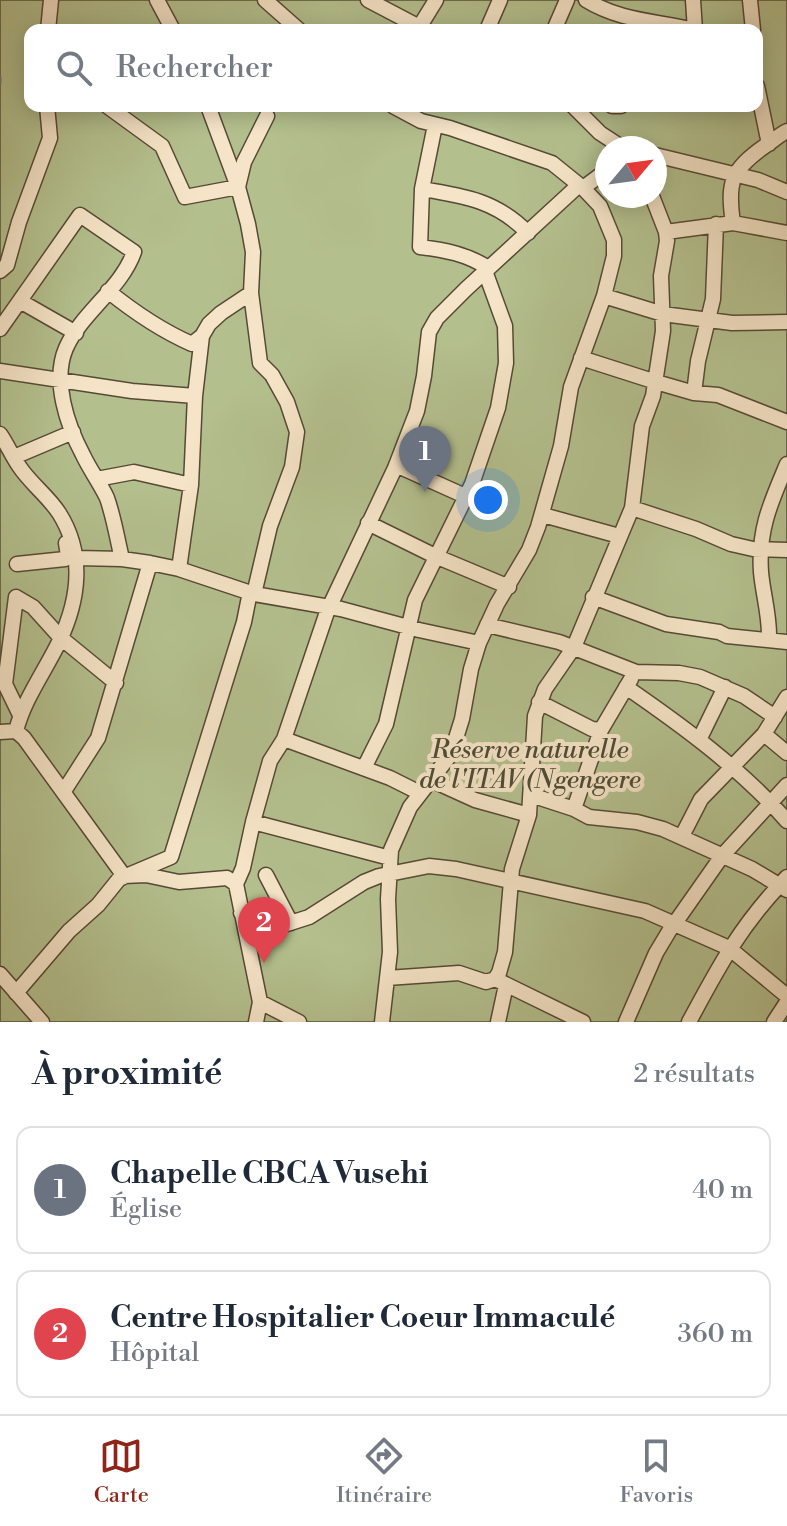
<!DOCTYPE html>
<html lang="fr">
<meta charset="utf-8">
<style>
body{margin:0;font-family:"Libre Bodoni",serif;background:#f2f2f3;color:#1f2937}
.compass{position:absolute;left:595px;top:136px;width:72px;height:72px;border-radius:50%;background:#fff;box-shadow:0 4px 20px #0003;rotate:61deg}
.you{position:absolute;left:488px;top:500px;width:28px;height:28px;margin:-20px;border:6px solid #fff;border-radius:50%;background:#1a73e8;box-shadow:0 0 0 12px #1a73e833}
.badge{display:grid;place-items:center;width:52px;height:52px;border-radius:50%;background:#8f2418;color:#fff;font-size:26px;font-weight:700}
.pin{position:absolute;translate:-50% -66px;filter:drop-shadow(0 2px 4px #0008)}
.pin::after{content:'';position:absolute;top:42px;width:28px;height:24px;background:inherit;clip-path:polygon(0 0,100% 0,50% 100%)}
.list{margin:0;padding:0;list-style:none}
h2{display:flex;justify-content:space-between;align-items:center;height:104px;margin:0;padding:0 32px;font-size:34px}
h2 small{font-size:26px;font-weight:400;color:#747a83}
.list li{display:grid;grid-template-columns:52px 1fr auto;gap:24px;align-items:center;box-sizing:border-box;height:128px;margin:0 16px 16px;padding:0 16px;border:2px solid #e0e1e3;border-radius:16px}
.list b{display:block;font-size:30px;white-space:nowrap}
.list p{margin:0;font-size:26px;white-space:nowrap;color:#747a83}
.list em{font-size:26px;font-style:normal;color:#747a83}
.icon{flex:none;width:44px;height:44px;fill:none;stroke:currentColor;stroke-width:2;stroke-linecap:round;stroke-linejoin:round}
.map{position:relative;flex:none;width:787px;height:1022px;overflow:hidden}
.search{position:absolute;background:#fff;box-shadow:0 4px 20px #0003;left:24px;right:24px;top:24px;height:88px;display:flex;align-items:center;gap:20px;box-sizing:border-box;padding:0 28px;border-radius:16px;color:#747a83;font-size:30px}
.sheet{height:392px;background:#fff}
nav{display:flex;justify-content:space-around;align-items:center;box-sizing:border-box;height:112px;border-top:2px solid #e0e1e3;background:#fff;font-size:22px;color:#747a83}
nav a{display:grid;justify-items:center;gap:4px}
nav .on{color:#8f2418}
.map>svg:first-child{display:block}
.green{fill:#b3bf8d;stroke:#6b6d4e;stroke-width:2;fill-rule:evenodd}
.lines{fill:none;stroke-linecap:round;stroke-linejoin:round}
.stream{stroke:#6c7970;stroke-width:3}
.minor-casing{stroke:#564a36;stroke-width:17}
.minor{stroke:#f5e4c7;stroke-width:14}
.labels{text-anchor:middle;stroke-width:8;stroke-linejoin:round;paint-order:stroke}
.park-label{font-size:26px;font-style:italic;fill:#4e4c36;stroke:#f5e4c7}
</style>
<div class="map">
<svg width="787" height="1022" viewBox="0 0 787 1022">
<rect width="100%" height="100%" fill="#f0d6a9"/>
<filter id="stains"><feTurbulence type="fractalNoise" baseFrequency=".0025" numOctaves="4"/><feColorMatrix values="0 0 0 0 .2 0 0 0 0 .09 0 0 0 0 .02 0 0 0 .5 -.17"/></filter>
<radialGradient id="worn" r=".72"><stop offset=".6" stop-color="#630" stop-opacity="0"/><stop offset="1" stop-color="#630" stop-opacity=".3"/></radialGradient>
<path class="green" d="M0 0H787V1022H0ZM30 30H757V106H30ZM607 148H655V196H607Z"/>
<g class="lines">
<path class="stream" d="M0 77V83"/>
<defs>
<path id="minor" d="M157 0 173 30
M265 0 299 30
M368 0 425 30
M586 0C620 21 657 21 694 30
M693 0 695 30
M750 0 753 30
M420 26 436 0
M48 30 51 0
M487 30 500 0
M554 30 567 0
M757 86 769 144
M107 106 162 146 185 197 238 187 244 162 267 116
M208 106 238 187 248 224 253 252 251 293 260 363 272 375 287 402 297 432 292 467 270 526 254 594
M573 106 600 133 623 148
M612 106H621
M435 125 422 189 420 247C445 250 467 254 488 268
M655 155 758 180 787 192
M583 188 607 170
M422 189C465 196 497 201 528 233
M733 223C727 182 731 170 765 146 773 141 779 135 787 131
M666 232 733 223 787 233
M0 271 7 265 19 222 50 138 47 106
M108 291C134 312 160 330 192 344L202 336
M604 296 663 314 732 323 787 322
M20 301 76 333
M0 329 80 215 134 252C121 289 82 312 66 348 52 380 67 425 83 455 90 470 100 483 107 498 114 518 117 538 122 559L150 563 98 738 64 791
M581 358 656 382 694 393 718 395 787 422
M0 371 132 391 195 396
M694 393 698 361 713 299 716 224
M0 434C7 444 12 456 19 466 30 483 48 496 59 513 85 554 79 600 59 642 45 671 24 699 16 731
M14 457 73 432
M396 465 465 496
M97 479 134 472 191 485
M632 508 696 529 731 544 753 549 787 550
M543 515 619 536
M368 523 435 556 509 587
M77 558 122 559
M150 563 179 569 254 594 341 609 419 630 479 643
M17 564 65 559 68 556 66 543
M179 569 191 485 195 396 202 336 209 324 221 313 251 293
M593 597 666 624 719 632 727 636 787 642
M487 625 559 642 636 672 679 673 700 677 744 696 775 717
M769 640C770 616 763 595 761 572 758 529 771 502 787 464
M626 687C684 727 740 768 787 821
M539 702 592 729 601 730
M20 715 5 684 16 597 33 607 61 638 116 683
M0 732 16 731 24 738 124 876 146 875 179 882 227 878 236 884 260 1002 256 1022
M764 734 787 753
M700 738 725 687
M284 739 390 778 420 793
M364 768 386 724 415 600 472 484 498 408 506 363 505 326 485 271
M431 780 475 800 529 815
M531 795 574 809 589 817 637 822 663 829 752 869 787 890
M574 809 601 730 631 679
M253 822 390 858
M682 836 701 799 764 734 787 697
M266 875 291 923
M236 884 243 868 253 822 270 761 284 739 327 612 395 468 417 411 424 376 429 332 437 318 466 289 579 185
M241 913 259 933 309 917 364 882 379 876 429 866 456 869 645 911 729 948 787 996
M675 923 722 856 787 785
M0 974 42 1022
M387 978 459 973 486 982 495 979 583 1022
M495 979 499 973 505 952 512 869 529 815 535 716 545 689 574 647 632 508 642 426 653 396 663 331 661 276 667 241 666 232 652 196
M16 993 69 931 98 905 119 879 171 857 244 622 250 592
M260 1002 299 1022
M382 1022 390 952 388 899 391 850 410 807 451 754 462 719 471 669 479 643 497 604 529 550 538 527 561 446 571 387 604 296 614 256V240L600 206 583 188 552 163 450 128 421 121 393 106
M498 1022 506 985
M626 1022 656 953 674 923
M689 1022C720 964 741 925 787 877
M774 1022 787 1002"/>
</defs>
<use href="#minor" class="minor-casing"/>
<use href="#minor" class="minor"/>
</g>
<g class="labels">
<g class="park-label">
<text x="530" y="758">Réserve naturelle<tspan x="530" dy="30">de l'ITAV (Ngengere</tspan></text>
</g>
</g>
<rect width="100%" height="100%" filter="url(#stains)"/>
<rect width="100%" height="100%" fill="url(#worn)"/>
</svg>
<svg class="compass" viewBox="-18 -18 36 36"><path d="M0-13l5 13h-10z" fill="#e53935"/><path d="M0 13l5-13h-10z" fill="#747a83"/></svg>
<div class="you"></div>
<div class="pin badge" style="left:425px;top:492px;background:#6b7280">1</div>
<div class="pin badge" style="left:264px;top:963px;background:#e0444e">2</div>
<div class="search"><svg class="icon" aria-label="search" viewBox="0 0 24 24"><circle cx="10" cy="10" r="6"/><path d="M15 15l6 6"/></svg>Rechercher</div>
</div>
<section class="sheet">
<h2>À proximité<small>2 résultats</small></h2>
<ul class="list">
<li><span class="badge" style="background:#6b7280">1</span><div><b>Chapelle CBCA Vusehi</b><p>Église</p></div><em>40 m</em></li>
<li><span class="badge" style="background:#e0444e">2</span><div><b>Centre Hospitalier Coeur Immaculé</b><p>Hôpital</p></div><em>360 m</em></li>
</ul>
</section>
<nav>
<a class="on"><svg class="icon" aria-label="map" viewBox="0 0 24 24"><path d="M3 6l6-2 6 2 6-2v14l-6 2-6-2-6 2zM9 4v14M15 6v14"/></svg>Carte</a>
<a><svg class="icon" aria-label="directions" viewBox="0 0 24 24"><path d="M12 3l9 9-9 9-9-9zM9 14v-3h6M13 9l2 2-2 2"/></svg>Itinéraire</a>
<a><svg class="icon" aria-label="saved" viewBox="0 0 24 24"><path d="M7 4h10v16l-5-4-5 4z"/></svg>Favoris</a>
</nav>
